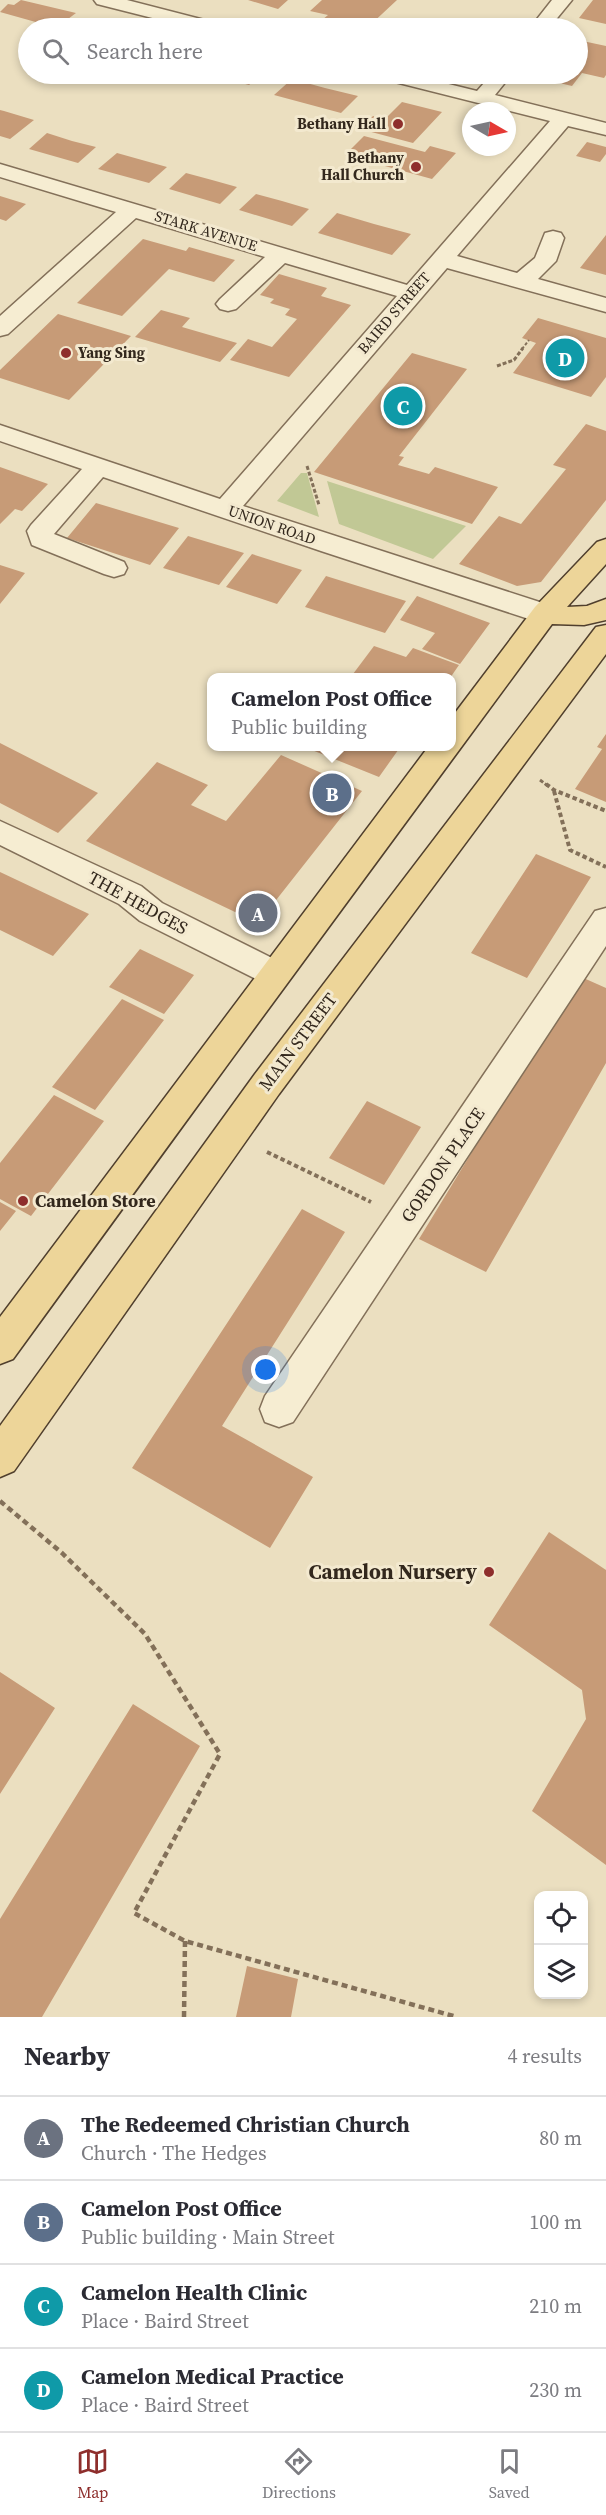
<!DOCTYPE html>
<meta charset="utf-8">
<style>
body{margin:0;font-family:"Source Serif 4",serif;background:#f7f7f7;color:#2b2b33}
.controls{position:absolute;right:18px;bottom:18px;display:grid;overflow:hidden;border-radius:12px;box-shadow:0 3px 9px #0003}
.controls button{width:54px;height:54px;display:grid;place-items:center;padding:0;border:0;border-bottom:2px solid #e1e1e2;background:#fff;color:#2b2b33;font:30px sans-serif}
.compass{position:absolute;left:462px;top:102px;width:54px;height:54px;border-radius:50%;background:#fff;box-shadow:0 3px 9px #0003;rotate:99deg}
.you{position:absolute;left:266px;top:1370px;width:21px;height:21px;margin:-15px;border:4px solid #fff;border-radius:50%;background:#1a73e8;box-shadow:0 0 0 9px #1a73e833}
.badge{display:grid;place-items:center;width:39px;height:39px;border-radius:50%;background:#8e2e2c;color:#fff;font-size:20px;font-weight:700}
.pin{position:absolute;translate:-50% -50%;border:3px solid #fff;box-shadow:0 2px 6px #0006}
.popup{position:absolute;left:207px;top:673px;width:249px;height:78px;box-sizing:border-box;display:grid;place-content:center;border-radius:12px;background:#fff;filter:drop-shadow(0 2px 4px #0005);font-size:20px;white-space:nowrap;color:#7c7c81}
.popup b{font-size:22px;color:#2b2b33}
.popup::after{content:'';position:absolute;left:50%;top:100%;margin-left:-12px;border:12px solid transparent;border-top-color:#fff}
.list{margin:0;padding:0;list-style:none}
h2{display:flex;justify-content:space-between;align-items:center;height:78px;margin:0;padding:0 24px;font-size:26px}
h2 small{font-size:20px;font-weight:400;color:#7c7c81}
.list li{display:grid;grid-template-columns:39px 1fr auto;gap:18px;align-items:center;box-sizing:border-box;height:84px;padding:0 24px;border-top:2px solid #e1e1e2}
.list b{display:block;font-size:22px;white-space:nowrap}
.list p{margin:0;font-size:20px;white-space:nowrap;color:#7c7c81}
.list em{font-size:20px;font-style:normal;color:#7c7c81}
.icon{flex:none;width:33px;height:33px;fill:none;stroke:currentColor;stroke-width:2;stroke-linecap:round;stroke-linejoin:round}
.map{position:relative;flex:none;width:606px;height:2017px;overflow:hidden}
.search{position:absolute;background:#fff;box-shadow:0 3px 9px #0003;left:18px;right:18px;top:18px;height:66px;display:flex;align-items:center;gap:15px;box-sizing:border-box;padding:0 21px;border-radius:33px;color:#7c7c81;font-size:22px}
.sheet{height:414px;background:#fff}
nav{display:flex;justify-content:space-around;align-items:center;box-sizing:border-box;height:84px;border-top:2px solid #e1e1e2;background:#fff;font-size:16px;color:#7c7c81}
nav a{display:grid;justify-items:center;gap:3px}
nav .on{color:#8e2e2c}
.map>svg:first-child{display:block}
.green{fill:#c1c895}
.building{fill:#c79b77}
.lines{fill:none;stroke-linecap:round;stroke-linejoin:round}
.minor-casing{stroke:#837059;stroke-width:3}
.major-casing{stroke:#503f2d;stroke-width:3}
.path-far3{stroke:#837059;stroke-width:2;stroke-dasharray:3 2;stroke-linecap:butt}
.path-far2{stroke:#837059;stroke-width:3;stroke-dasharray:4 2;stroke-linecap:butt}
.path-far1{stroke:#837059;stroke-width:4;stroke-dasharray:4.5 3;stroke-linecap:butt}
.path{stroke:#837059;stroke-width:4.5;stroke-dasharray:6 4;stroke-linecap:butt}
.minor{fill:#f6edd2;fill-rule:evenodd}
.major{fill:#edd599;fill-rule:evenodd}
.poi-dot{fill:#8e2e2c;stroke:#f3e9cf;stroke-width:2}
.labels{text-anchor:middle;stroke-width:6;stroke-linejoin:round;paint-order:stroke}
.far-poi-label{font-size:15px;font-weight:bold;fill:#33281d;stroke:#f3e9cf;text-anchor:end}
.far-street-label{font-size:15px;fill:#33281d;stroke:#f3e9cf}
.street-label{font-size:18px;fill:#33281d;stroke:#f3e9cf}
.poi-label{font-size:18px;font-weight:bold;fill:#33281d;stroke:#f3e9cf;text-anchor:start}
.near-poi-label{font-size:21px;font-weight:bold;fill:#33281d;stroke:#f3e9cf;text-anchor:end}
</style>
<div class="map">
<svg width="606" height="2017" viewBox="0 0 606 2017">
<rect width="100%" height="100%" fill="#ebdfc0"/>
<path class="green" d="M301 473H307L319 517 277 501Z
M327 481 466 526 433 559 339 524Z"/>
<path class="building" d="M21 0 76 13 68 19 75 21 66 28H57L0 12 8 4 14 5Z
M248 0H288L278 9Z
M322 0H397L367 28H356L322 20 328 15 310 11Z
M593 0H606V24L579 18Z
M94 18 133 28H72L80 23 86 24Z
M578 40 606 46V75L604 78 582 73 572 86 534 77 537 74H578Z
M208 74H262L249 85Z
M292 79 325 88 358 96 341 113 274 95Z
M402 102 442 112 413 143 360 129 373 116 385 119Z
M0 110 4 111 34 120 10 139 0 136Z
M47 133 72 141 96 147 78 163 29 149Z
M364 136 425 152 430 146 456 153 432 179 345 155Z
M587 142 606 147V154L600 162 576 156Z
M117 153 167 167 149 183 98 169Z
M186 173 212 180 237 187 220 204 169 189Z
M256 194 282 201 309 209 292 226 239 210Z
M0 196 26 204 6 221 0 219Z
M337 213 374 224 411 234 392 255 318 233Z
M606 235V275L580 268 595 249Z
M143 239 186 251 189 247 235 260 214 282 169 269 122 316 77 303Z
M279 274 327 288 321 296 351 305 289 377 230 360 248 339 272 347 297 319 285 315 290 309 270 303 274 299 260 295Z
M161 310 190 318 182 327 237 343 220 362 135 337Z
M58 314 131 336 69 400 0 378V370Z
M538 318 606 338V377L591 397 513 373 536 343 522 338Z
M412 353 467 369 399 456 404 457 398 465 429 474 435 467 498 487 472 524 314 472Z
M586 424 606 431V500L541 582 517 586 459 564 499 516 521 524 566 469 553 465Z
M0 467 48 484 22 511 15 509 0 524Z
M96 503 179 528 150 565 67 538Z
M188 536 244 553 219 585 163 568Z
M252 554 302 570 277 604 226 587Z
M0 565 25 573 0 604Z
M326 576 406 601 385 633 305 607Z
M417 596 490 623 460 664 422 649 435 633 400 620Z
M374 646 406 657 413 648 459 665 450 678H350Z
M606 734V802L575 789 602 749 597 747Z
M0 743 98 793 58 833 0 803Z
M302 746H401L379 777Z
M281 755 362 791 258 923 86 841 157 762 208 785 191 805 226 821Z
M536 854 591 877 527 978 471 953Z
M0 872 89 914 53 956 0 930Z
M140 949 194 975 164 1014 109 987Z
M579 976 606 988V1063L486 1272 419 1239Z
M122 999 164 1020 95 1110 52 1087Z
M54 1095 104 1121 31 1216 0 1199V1163Z
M367 1101 421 1127 384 1185 329 1158Z
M0 1202 16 1211 0 1231Z
M302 1209 345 1232 222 1426 313 1477 270 1548 132 1468Z
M549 1532 606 1570V1865L532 1811 586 1719 582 1690 489 1625Z
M0 1672 55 1708 0 1794Z
M133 1704 200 1746 42 2017H0V1919Z
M247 1966 298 1979 291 2017H236Z"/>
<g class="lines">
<defs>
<path id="minor" d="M94 0H127L220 24 223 28H192L97 4Z
M552 0H572L549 28H530Z
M376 74H408L477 91 492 74H512L495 95 606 123V135L568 126 457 256 517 273 535 258 545 233 553 231 561 233 564 238 556 261 538 279 606 298V312L447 268 243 506 555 607 559 614 555 621 545 623 535 621 321 551 103 477 54 534 124 562 127 568 124 574 114 577 104 574 32 545 27 531 31 525 82 469 0 441V425L220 499 397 296 285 263 236 309 228 311 220 309 216 304 220 299 265 257 136 218 8 334 0 336V316L116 212 0 177V164L407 285 550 121 379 78Z
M0 821 141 886 162 903 286 965 291 974 286 983 275 987 264 983 140 921 119 904 0 845Z
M606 908V946L293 1422 279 1427 265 1422 260 1409 265 1396 595 911Z"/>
<path id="major" d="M606 539V564L567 607 587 606 606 599V620L584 625 552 624C372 868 191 1113 13 1359L0 1364V1317L429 746H452V717L535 607 597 542Z
M606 625V654L279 1094 14 1471 0 1477V1426L255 1074 596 627Z"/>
</defs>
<use href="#minor" class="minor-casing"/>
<use href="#major" class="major-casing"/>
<path class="path-far3" d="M522 349 529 340"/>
<path class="path-far2" d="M497 366 514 360 523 348
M307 466 319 505
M540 780 548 786"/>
<path class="path-far1" d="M546 784 554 790 606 811
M554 791 570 850 606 867
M267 1152 371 1202"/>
<path class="path" d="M0 1501 62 1553 145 1634 220 1754 134 1913 185 1941 457 2017
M184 2017 185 1941"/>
<use href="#minor" class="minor"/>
<use href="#major" class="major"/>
</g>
<g class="poi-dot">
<circle cx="398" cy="124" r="6"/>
<circle cx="416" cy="167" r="6"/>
<circle cx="66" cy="353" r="6"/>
<circle cx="23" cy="1201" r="6"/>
<circle cx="489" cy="1572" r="6"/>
</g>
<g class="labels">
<g class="far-poi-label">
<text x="386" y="129">Bethany Hall</text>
<text x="404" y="163">Bethany<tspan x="404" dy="17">Hall Church</tspan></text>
<text x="78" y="358" text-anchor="start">Yang Sing</text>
</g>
<g class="far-street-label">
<text transform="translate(206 231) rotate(17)" y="5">STARK AVENUE</text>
<text transform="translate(394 313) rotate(-49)" y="5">BAIRD STREET</text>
<text transform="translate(272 525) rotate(19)" y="5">UNION ROAD</text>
</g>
<g class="street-label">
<text transform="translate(138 903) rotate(29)" y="6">THE HEDGES</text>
<text transform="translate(298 1042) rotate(-53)" y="6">MAIN STREET</text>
<text transform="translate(443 1165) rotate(-56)" y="6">GORDON PLACE</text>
</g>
<g class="poi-label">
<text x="35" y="1207">Camelon Store</text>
</g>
<g class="near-poi-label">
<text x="477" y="1579">Camelon Nursery</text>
</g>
</g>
</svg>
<div class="controls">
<button><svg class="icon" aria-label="locate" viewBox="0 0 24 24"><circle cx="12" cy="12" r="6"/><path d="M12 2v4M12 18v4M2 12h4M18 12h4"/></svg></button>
<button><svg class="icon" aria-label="layers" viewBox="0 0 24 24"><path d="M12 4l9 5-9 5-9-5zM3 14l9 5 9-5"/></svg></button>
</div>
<svg class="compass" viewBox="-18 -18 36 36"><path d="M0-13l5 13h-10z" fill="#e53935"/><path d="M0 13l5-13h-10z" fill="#7c7c81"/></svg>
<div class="you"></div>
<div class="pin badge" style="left:258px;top:913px;background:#6b7280">A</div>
<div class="pin badge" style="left:332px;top:793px;background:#5c6f8a">B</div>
<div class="popup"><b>Camelon Post Office</b>Public building</div>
<div class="pin badge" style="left:403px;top:406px;background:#0f9aa8">C</div>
<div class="pin badge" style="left:565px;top:358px;background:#0f9aa8">D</div>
<div class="search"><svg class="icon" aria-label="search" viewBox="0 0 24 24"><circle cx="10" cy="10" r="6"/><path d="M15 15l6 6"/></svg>Search here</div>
</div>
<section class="sheet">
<h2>Nearby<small>4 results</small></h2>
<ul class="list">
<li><span class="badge" style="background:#6b7280">A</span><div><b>The Redeemed Christian Church</b><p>Church · The Hedges</p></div><em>80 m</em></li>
<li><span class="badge" style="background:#5c6f8a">B</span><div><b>Camelon Post Office</b><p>Public building · Main Street</p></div><em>100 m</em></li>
<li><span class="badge" style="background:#0f9aa8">C</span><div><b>Camelon Health Clinic</b><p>Place · Baird Street</p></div><em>210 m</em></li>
<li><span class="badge" style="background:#0f9aa8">D</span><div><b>Camelon Medical Practice</b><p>Place · Baird Street</p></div><em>230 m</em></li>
</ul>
</section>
<nav>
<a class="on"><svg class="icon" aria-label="map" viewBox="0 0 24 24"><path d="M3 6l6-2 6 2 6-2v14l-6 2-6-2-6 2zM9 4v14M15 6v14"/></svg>Map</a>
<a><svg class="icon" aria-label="directions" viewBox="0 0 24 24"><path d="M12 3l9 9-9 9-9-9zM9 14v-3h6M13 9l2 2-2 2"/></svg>Directions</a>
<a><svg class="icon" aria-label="saved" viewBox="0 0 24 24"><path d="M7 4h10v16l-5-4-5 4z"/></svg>Saved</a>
</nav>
